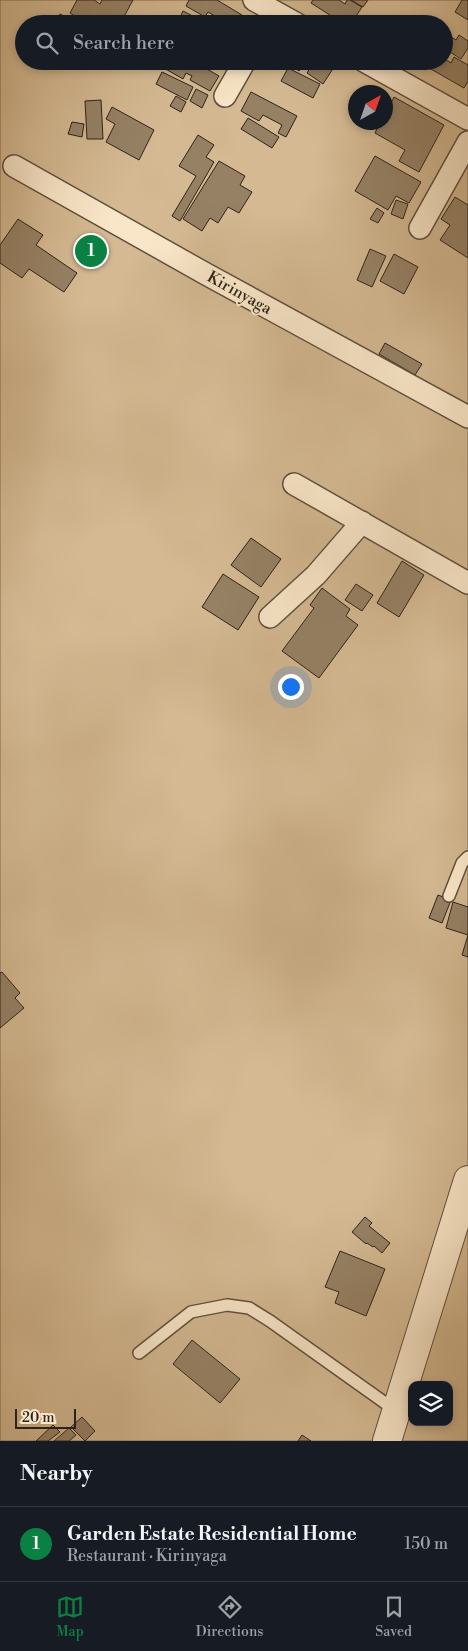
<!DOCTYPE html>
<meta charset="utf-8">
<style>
body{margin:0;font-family:"Libre Bodoni",serif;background:#20242c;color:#f1f3f6}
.controls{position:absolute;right:15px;bottom:15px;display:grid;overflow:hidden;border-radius:10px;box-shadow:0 2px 8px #0003}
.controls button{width:45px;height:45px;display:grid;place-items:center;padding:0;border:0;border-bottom:1px solid #363941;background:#171b24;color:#f1f3f6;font:25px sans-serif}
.compass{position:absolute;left:348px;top:85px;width:45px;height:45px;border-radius:50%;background:#171b24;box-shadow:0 2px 8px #0003;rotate:40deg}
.scale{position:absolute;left:15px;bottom:12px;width:61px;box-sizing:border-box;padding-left:5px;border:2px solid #2d2319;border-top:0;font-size:14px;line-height:18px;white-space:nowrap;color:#2d2319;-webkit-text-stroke:4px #f9e6c8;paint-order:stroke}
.you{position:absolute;left:290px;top:686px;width:18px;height:18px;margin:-12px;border:4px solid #fff;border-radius:50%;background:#1a73e8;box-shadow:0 0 0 8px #1a73e833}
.badge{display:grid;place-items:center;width:32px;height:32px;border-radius:50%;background:#0b8043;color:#fff;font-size:16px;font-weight:700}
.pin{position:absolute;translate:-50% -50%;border:2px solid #fff;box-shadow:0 1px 5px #0006}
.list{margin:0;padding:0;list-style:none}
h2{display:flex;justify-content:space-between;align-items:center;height:65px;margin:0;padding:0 20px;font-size:21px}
h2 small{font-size:16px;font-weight:400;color:#9ea1a6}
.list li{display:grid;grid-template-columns:32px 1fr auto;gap:15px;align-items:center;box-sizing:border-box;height:75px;padding:0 20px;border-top:1px solid #363941}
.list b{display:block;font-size:19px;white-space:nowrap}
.list p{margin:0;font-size:16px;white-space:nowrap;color:#9ea1a6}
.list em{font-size:16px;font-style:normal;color:#9ea1a6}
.icon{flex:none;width:28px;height:28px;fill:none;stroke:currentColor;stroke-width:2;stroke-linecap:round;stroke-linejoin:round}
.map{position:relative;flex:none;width:468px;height:1441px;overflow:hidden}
.search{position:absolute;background:#171b24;box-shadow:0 2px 8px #0003;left:15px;right:15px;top:15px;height:55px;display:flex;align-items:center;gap:12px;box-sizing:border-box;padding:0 18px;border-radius:28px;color:#9ea1a6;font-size:19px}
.sheet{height:140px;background:#171b24}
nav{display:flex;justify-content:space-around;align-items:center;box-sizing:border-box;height:70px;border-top:1px solid #363941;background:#171b24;font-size:14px;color:#9ea1a6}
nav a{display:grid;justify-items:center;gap:2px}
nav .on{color:#0b8043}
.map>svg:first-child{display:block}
.green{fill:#d4b992;stroke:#806e56;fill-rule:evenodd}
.building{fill:#968165;stroke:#2d2319}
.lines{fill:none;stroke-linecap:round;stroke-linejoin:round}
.service-casing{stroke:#5f503e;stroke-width:14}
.minor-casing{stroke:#5f503e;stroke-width:24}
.tertiary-casing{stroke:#5f503e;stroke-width:30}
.service{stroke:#f9e6c8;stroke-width:11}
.minor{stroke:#f9e6c8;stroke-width:21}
.tertiary{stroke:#f9e6c8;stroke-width:28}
.labels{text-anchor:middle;stroke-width:4;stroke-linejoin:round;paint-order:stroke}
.street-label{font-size:16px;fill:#2d2319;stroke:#f9e6c8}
</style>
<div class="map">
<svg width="468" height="1441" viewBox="0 0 468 1441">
<rect width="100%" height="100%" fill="#f6d8ab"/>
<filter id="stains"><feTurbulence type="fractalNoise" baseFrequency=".004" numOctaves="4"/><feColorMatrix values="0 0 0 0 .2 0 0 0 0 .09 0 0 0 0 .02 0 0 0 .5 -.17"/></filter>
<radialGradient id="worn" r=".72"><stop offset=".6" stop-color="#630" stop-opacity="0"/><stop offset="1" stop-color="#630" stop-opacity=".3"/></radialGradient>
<path class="green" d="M0 0H468V1441H0ZM24 24H444V61H24ZM356 92H386V122H356ZM412 1385H449V1422H412Z"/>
<path class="building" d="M77 0H94L100 4 102 0H133L120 24H81L83 21 70 13Z
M189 0H217L242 15 237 24H211L215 16 208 12 205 17 186 6Z
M313 0H339L345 4 347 0H350L362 7 351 24H344L311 3Z
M351 0H368L363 7Z
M462 0H468V20L455 12Z
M183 11 208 24H177Z
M60 14 75 22 74 24H55Z
M444 33 456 40 459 35 468 41V48L461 59 444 48Z
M444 52 448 54 445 59 451 63 454 57 468 65V81L464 88 417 61H444Z
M165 61H193L219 76 210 91 190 80 192 76 186 73 183 79 162 67Z
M285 61H333L336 64 323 84 307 73 310 68 304 64 299 71Z
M288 68 320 84 313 98 281 81Z
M162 72 193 87 187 100 156 84Z
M196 89 208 95 202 108 190 101Z
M251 92 297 116 286 137 278 133 282 125 263 115 259 121 241 111Z
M176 96 186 102 181 112 170 106Z
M394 97 444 125 419 172 399 161 405 150 375 133 380 122H386V113Z
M101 100 103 139H87L85 101Z
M112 107 154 130 139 160 106 142 115 124 106 119Z
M248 118 279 137 272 148 241 129Z
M72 122 84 124 82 137 68 134Z
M198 135 214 145 206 157 214 162 180 221 172 216 196 176 179 166Z
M375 156 421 182 409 203 396 196 388 210 355 191Z
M219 161 245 176 240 185 252 192 239 213 228 207 218 223 210 218 202 231 183 219Z
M455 197 468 205V258L440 240 450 225 441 219Z
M396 200 408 204 403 219 391 214Z
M377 208 384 213 378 223 370 219Z
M18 219 43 235 36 245 77 273 64 292 29 269 22 278 0 263V245Z
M370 249 386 256 372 287 357 280Z
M394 254 418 267 404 294 380 281Z
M385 343 422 364 415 375 379 354Z
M251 538 281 559 261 587 231 565Z
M402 561 424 575 399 617 377 603Z
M223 574 259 597 238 630 202 607Z
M356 584 373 595 362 611 345 600Z
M322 588 350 609 346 616 358 625 319 678 282 651 314 608 310 605Z
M438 895 451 900 442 923 429 918Z
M453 902 468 907V957L462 955 468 935 446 928Z
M2 972 20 993 15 998 24 1008 0 1028V973Z
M365 1217 372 1223 369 1226 390 1243 382 1253 374 1246 373 1247 367 1243 366 1244 352 1232Z
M340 1251 385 1269 366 1316 335 1303 339 1292 325 1287Z
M192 1340 240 1379 220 1403 173 1364Z
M82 1417 95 1431 85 1441 71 1427Z
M53 1425 60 1432 48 1441H36Z
M69 1428 76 1435 69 1441H54Z
M302 1435 311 1441H298Z"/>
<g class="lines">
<defs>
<path id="service" d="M449 896 462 863 468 857
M139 1353 191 1312 227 1305 249 1308 270 1321 395 1410"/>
<path id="minor" d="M254 0 297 24
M364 61 468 119
M225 96 245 61
M14 166 206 274 468 417
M420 228 468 142
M294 484 468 583
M270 617 316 575 362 522"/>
<path id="tertiary" d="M387 1441 468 1180"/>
</defs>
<use href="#service" class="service-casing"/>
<use href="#minor" class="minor-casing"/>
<use href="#tertiary" class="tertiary-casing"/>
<use href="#service" class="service"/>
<use href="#minor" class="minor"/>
<use href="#tertiary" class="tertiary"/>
</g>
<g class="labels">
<g class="street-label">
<text transform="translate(240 292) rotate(29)" y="6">Kirinyaga</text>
</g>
</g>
<rect width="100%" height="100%" filter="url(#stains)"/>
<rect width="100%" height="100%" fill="url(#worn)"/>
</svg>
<div class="controls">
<button><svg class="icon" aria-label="layers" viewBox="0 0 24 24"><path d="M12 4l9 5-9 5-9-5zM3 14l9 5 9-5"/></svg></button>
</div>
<svg class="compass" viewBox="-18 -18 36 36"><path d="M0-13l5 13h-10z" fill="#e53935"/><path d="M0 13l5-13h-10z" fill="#9ea1a6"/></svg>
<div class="scale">20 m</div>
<div class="you"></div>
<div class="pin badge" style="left:91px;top:251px">1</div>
<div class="search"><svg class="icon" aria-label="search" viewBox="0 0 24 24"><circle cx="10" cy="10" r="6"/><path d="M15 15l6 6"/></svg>Search here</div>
</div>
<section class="sheet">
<h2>Nearby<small></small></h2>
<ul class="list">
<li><span class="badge">1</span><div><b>Garden Estate Residential Home</b><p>Restaurant · Kirinyaga</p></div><em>150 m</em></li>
</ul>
</section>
<nav>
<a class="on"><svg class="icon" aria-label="map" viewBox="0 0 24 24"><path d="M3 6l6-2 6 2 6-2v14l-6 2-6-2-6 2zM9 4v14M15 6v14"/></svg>Map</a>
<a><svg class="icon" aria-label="directions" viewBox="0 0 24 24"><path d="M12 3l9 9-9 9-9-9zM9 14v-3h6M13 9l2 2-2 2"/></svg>Directions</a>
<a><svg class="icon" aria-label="saved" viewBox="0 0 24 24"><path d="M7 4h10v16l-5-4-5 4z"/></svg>Saved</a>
</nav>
